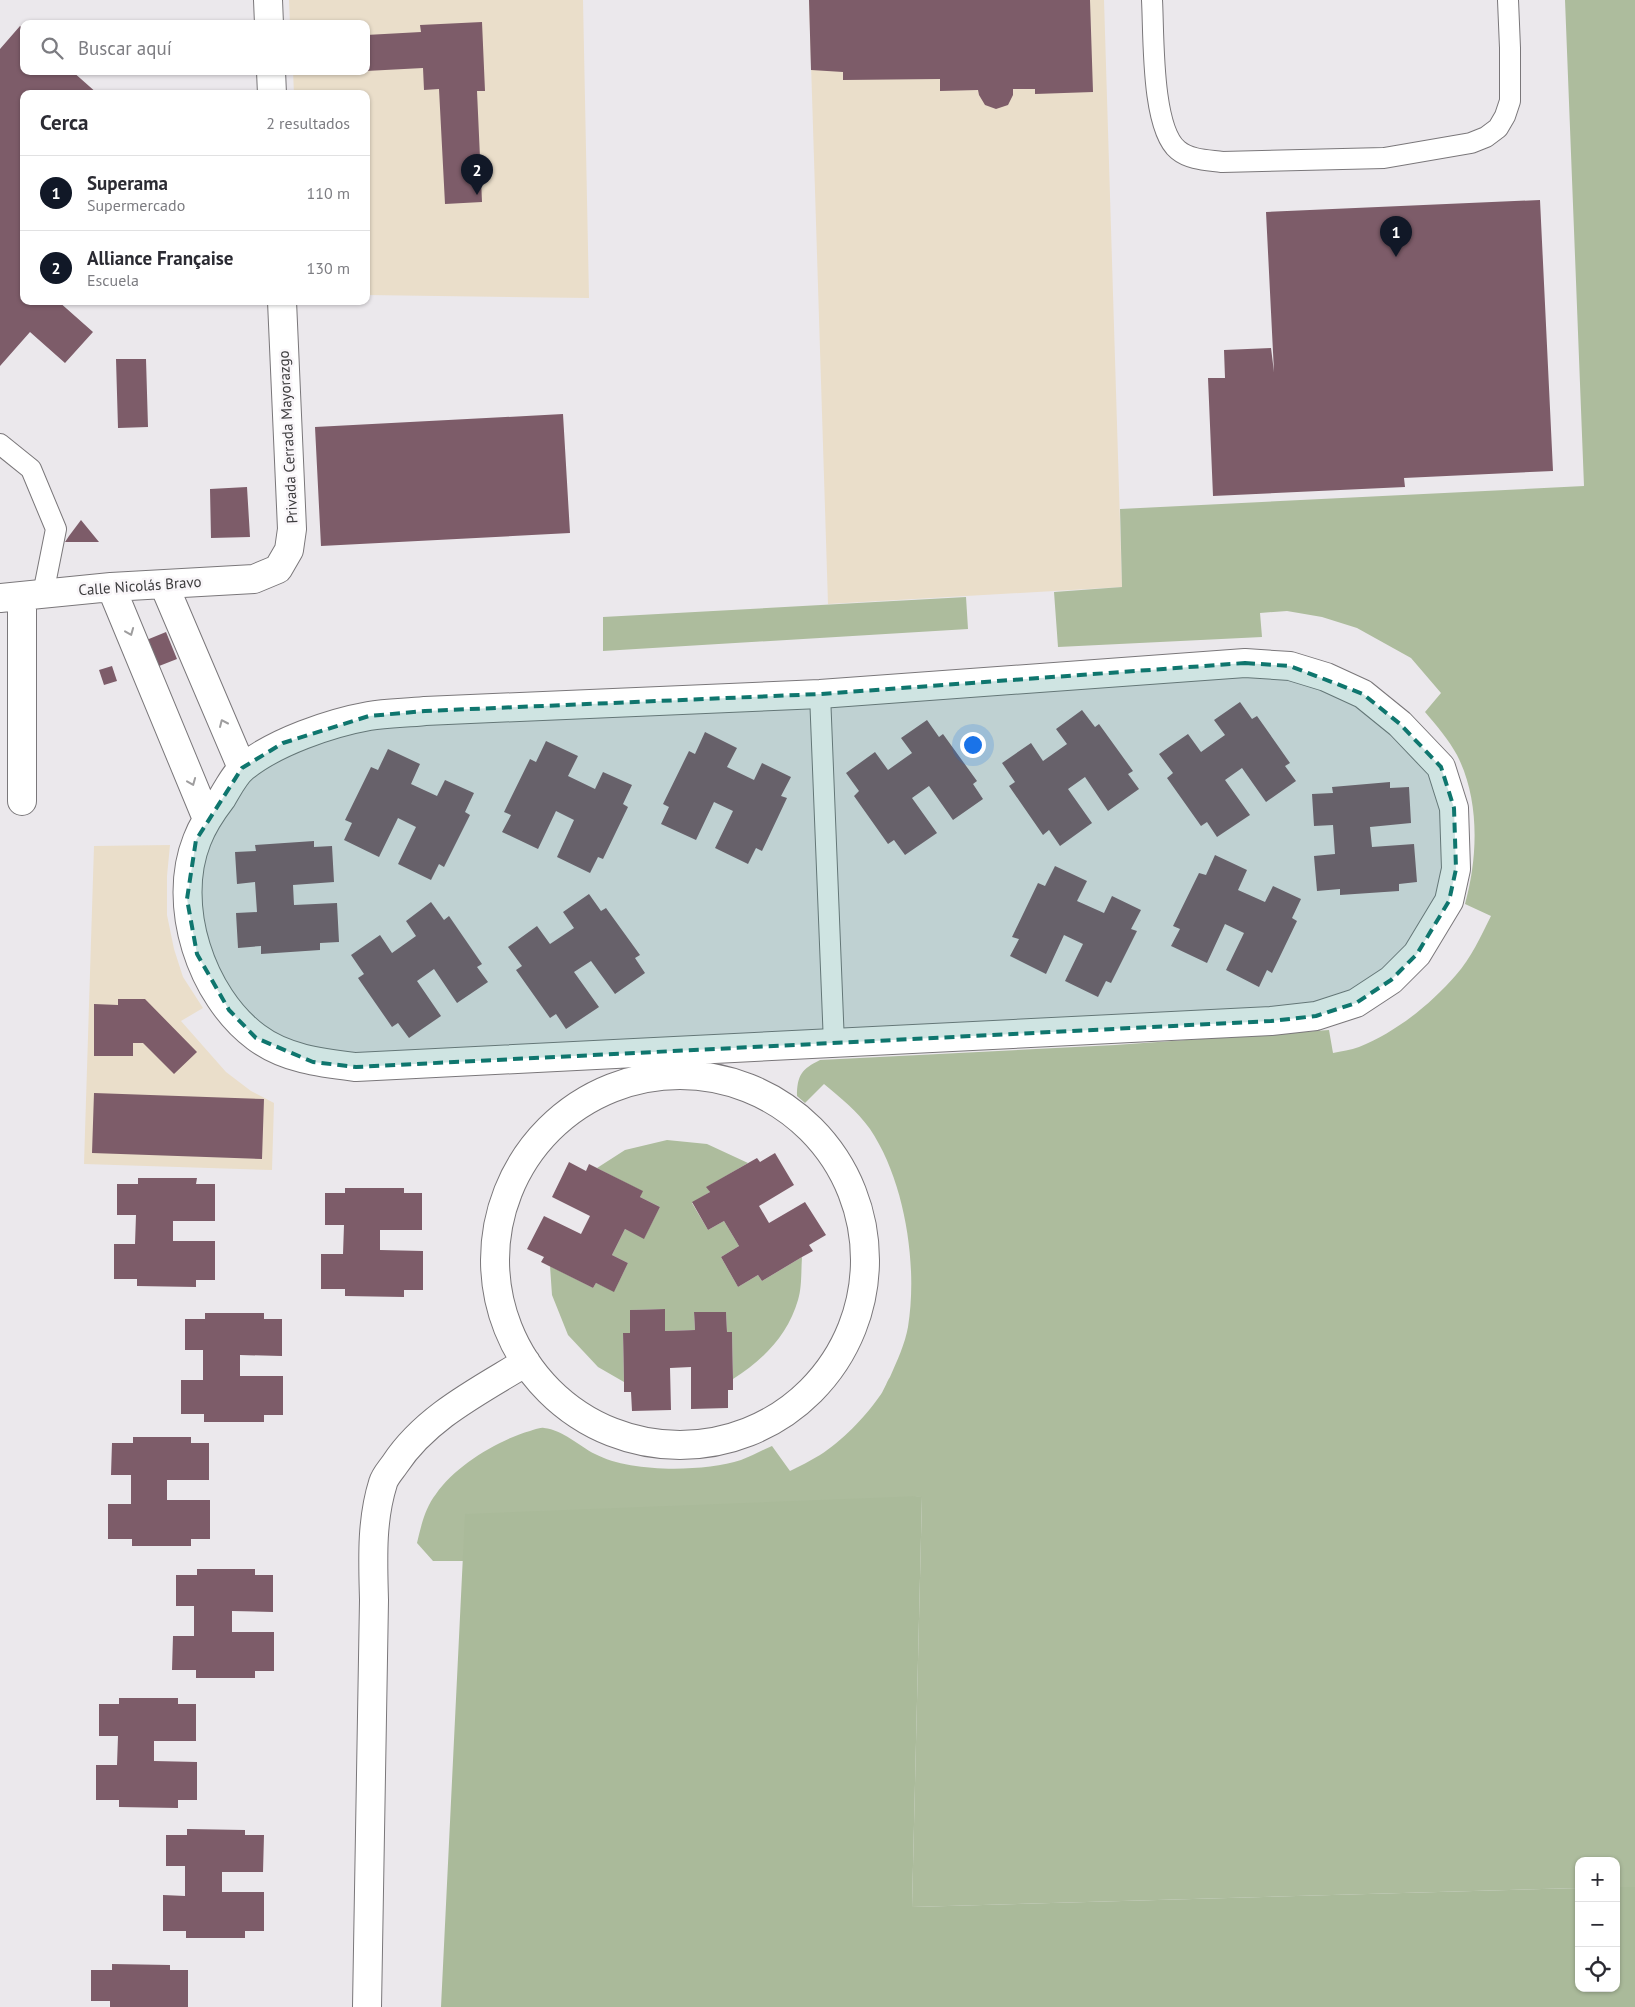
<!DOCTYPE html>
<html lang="es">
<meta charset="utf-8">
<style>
body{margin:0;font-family:"PT Sans",sans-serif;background:#f7f7f7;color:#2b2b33}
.controls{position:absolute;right:15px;bottom:15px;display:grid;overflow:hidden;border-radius:10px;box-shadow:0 1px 4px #0004}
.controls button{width:45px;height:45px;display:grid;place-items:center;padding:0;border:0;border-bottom:1px solid #e1e1e2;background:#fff;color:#2b2b33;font:25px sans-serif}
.you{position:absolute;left:972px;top:744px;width:18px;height:18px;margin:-12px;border:4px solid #fff;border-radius:50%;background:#1a73e8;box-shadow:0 0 0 8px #1a73e833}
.badge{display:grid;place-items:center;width:32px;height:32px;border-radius:50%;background:#111827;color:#fff;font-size:16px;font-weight:700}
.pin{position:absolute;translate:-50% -41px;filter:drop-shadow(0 1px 2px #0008)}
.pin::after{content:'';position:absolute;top:26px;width:18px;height:15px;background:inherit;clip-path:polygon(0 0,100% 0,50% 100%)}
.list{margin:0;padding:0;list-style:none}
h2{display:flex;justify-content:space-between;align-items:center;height:65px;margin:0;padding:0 20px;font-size:21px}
h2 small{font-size:16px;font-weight:400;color:#7c7c81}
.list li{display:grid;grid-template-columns:32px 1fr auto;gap:15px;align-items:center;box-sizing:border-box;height:75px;padding:0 20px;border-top:1px solid #e1e1e2}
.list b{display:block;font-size:19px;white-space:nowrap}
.list p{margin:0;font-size:16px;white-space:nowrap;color:#7c7c81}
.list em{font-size:16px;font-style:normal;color:#7c7c81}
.icon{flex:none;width:28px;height:28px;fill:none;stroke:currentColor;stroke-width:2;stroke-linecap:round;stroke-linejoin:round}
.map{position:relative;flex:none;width:1635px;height:2007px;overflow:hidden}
.search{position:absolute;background:#fff;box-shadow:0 1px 4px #0004;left:20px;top:20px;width:350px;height:55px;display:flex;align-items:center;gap:12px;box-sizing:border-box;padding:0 18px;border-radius:10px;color:#7c7c81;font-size:19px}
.panel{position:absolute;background:#fff;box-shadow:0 1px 4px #0004;left:20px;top:90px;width:350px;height:215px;border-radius:10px}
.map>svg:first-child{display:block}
.education{fill:#eadeca}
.green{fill:#adbc9d}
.forest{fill:#aaba9a}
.building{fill:#7d5c69}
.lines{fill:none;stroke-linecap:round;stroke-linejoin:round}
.lane-casing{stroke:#7a777a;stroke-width:22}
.street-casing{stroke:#7a777a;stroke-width:30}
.lane{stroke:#fff;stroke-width:20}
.street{stroke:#fff;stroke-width:28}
.oneway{stroke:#9e9d9e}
.marked{fill:#0f766e;fill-opacity:0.2;stroke:#0f766e;stroke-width:4;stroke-dasharray:10 6;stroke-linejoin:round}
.labels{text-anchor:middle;stroke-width:5;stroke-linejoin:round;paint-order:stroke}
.street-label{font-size:15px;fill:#3c3b3d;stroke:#f9f6f9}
</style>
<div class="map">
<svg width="1635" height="2007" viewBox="0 0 1635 2007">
<rect width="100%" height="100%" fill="#ebe8ec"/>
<path class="education" d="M289 0H583L589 298 366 295V94H294L293 71H366V24H290Z
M809 0H1104L1122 587 828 604Z
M170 845 167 876V915L174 949 183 977 203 1008 181 1021 226 1072 251 1091 274 1103 272 1170 84 1164 94 846Z"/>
<path class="green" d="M1565 0H1635V1887H1616V1861H1579V1888L912 1907 922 1496 465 1561H433L417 1543C421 1526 425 1508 436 1494 455 1466 498 1440 530 1431 534 1430 540 1427 544 1428 563 1430 579 1446 595 1454 631 1473 703 1472 741 1460 752 1456 762 1450 772 1446L790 1471C800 1466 810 1461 820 1455 841 1442 865 1417 879 1397 884 1391 886 1383 890 1377 897 1361 905 1344 908 1327 918 1265 905 1181 870 1129 857 1111 841 1098 824 1084L805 1103 797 1096C797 1075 802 1069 820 1060L1115 1045 1329 1030 1333 1053C1341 1051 1351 1050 1359 1047 1396 1032 1430 1005 1456 975 1471 958 1481 936 1491 916L1465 904C1478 857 1480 800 1457 755 1449 740 1436 725 1425 712L1441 693 1411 658 1357 628 1322 617 1287 611 1260 613 1262 637 1058 647 1054 592 1122 587 1120 509 1584 486Z
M966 597 968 629 603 651V617Z
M667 1140 707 1144 748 1163 707 1187 710 1192 692 1203 708 1230 724 1221 739 1246 721 1257 738 1287 758 1275 762 1281 802 1257C801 1271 802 1287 798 1300 788 1335 763 1360 733 1379L732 1332H727L726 1312H694L695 1330 665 1331V1309L630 1310V1333H623L624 1382 598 1367 568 1335 552 1295 550 1266 593 1288 596 1283 614 1291 628 1263 612 1255 625 1229 644 1238 660 1207 640 1197 642 1191 597 1168 625 1150Z"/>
<path class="forest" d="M922 1496 912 1907 1579 1888V1988H1616V1887H1635V2007H441L465 1514Z"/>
<path class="building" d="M809 0H1090L1093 92 1035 94V89H1013V95L1008 105 996 109 985 105 979 95 978 90 940 91V79L843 80V72L811 70Z
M482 22 485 91H477L482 202 445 204 439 89 424 90 423 68 366 71V35L421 32 420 25Z
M20 26 24 29V71H72L98 94H24V301H58L93 332 65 363 30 332 0 366V49Z
M1540 200 1553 471 1404 478 1405 487 1213 496 1208 378H1225L1224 350 1271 348 1274 372 1266 212Z
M116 359H146L148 427 118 428Z
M563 414 570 533 321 546 315 427Z
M247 487 250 537 211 538 210 489Z
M81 520 99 542H65L69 536Z
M166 632 177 659 154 668 144 641Z
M112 666 117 681 104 685 99 670Z
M1240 702 1252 719 1257 716 1290 763 1285 766 1296 781 1266 802 1242 768 1225 780 1250 815 1217 837 1207 822 1201 826 1167 778 1173 773 1159 754 1188 734 1201 752 1225 735 1214 720Z
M1082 710 1095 727 1099 724 1133 771 1128 774 1139 789 1108 811 1085 777 1068 789 1092 823 1060 846 1049 830 1043 835 1009 786 1015 782 1002 763 1031 743 1043 761 1067 744 1056 729Z
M927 720 939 737 943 734 977 781 973 784 983 799 953 820 929 786 912 798 937 833 905 855 894 840 888 844 854 796 859 791 846 773 875 752 888 770 912 753 901 738Z
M705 732 737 748 727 767 754 780 762 763 791 777 781 796 787 798 762 851 756 848 748 864 715 848 733 811 714 802 696 840 661 824 669 807 663 804 689 751 695 754Z
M546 741 578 756 568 776 595 789 603 772 632 785 623 804 628 807 603 859 598 857 590 873 557 857 574 820 556 811 538 849 502 832 511 815 504 812 530 759 536 762Z
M388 749 420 764 411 784 437 796 445 780 474 793 465 812 470 815 444 867 439 864 431 880 398 864 416 827 398 818 379 857 344 840 352 823 345 820 371 767 378 770Z
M1390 782V788L1409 787 1411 823 1370 827 1372 847 1414 844 1417 882 1399 884V891L1340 895V889L1317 891 1314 856 1335 854 1333 825 1314 826 1312 794 1333 793 1332 787Z
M314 841V847L332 846 334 882 293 885 294 905 337 903 339 942 320 943V950L261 954V946L238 948 236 913 257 912 255 882 237 884 235 852 256 851 255 845Z
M1215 855 1247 870 1238 890 1265 902 1273 886 1301 899 1292 918 1297 921 1272 973 1267 970 1259 987 1226 970 1244 933 1225 924 1207 963 1171 946 1180 929 1173 926 1199 873 1206 875Z
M1055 866 1087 881 1077 901 1104 913 1112 896 1141 910 1131 929 1137 931 1111 983 1106 981 1098 997 1065 981 1083 944 1064 935 1046 974 1010 956 1019 939 1012 937 1038 883 1045 886Z
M589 894 601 911 606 908 640 955 635 958 645 973 615 994 591 961 574 972 599 1007 566 1029 556 1014 550 1018 516 970 522 966 508 947 537 926 550 944 574 928 563 912Z
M431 902 444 920 449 916 482 964 477 967 488 982 457 1003 434 969 417 981 441 1016 409 1038 398 1023 392 1027 358 978 364 974 351 955 380 935 392 953 416 936 406 921Z
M118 999H145L197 1052 174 1074 143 1043H133V1056H94V1004L118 1005Z
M94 1093 264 1099 262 1159 92 1153Z
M775 1153 794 1185 759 1206 769 1223 805 1202 826 1235 809 1245 813 1251 802 1257 762 1281 758 1275 738 1287 721 1257 739 1246 724 1221 708 1230 692 1202 710 1192 706 1187 757 1158 760 1162Z
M569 1162 586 1171 589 1164 643 1191 640 1197 660 1207 644 1239 625 1229 612 1255 628 1263 614 1292 596 1283 593 1288 541 1262 544 1257 527 1249 544 1216 581 1234 590 1216 552 1197Z
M138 1178H197L196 1184H215V1221H173V1241H215V1280H196V1287L137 1286V1279H114V1244H135L136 1215H117V1184H138Z
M345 1188H404V1193H422V1230H380V1250L423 1251V1290H404V1297L345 1296V1289H321V1254H343L344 1225H325V1193H345Z
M665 1309V1331L695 1330 694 1312H726L727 1332H732L733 1379V1390H728V1408L691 1409V1367L670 1368 671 1410 632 1411 631 1392H624V1382L623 1333H630V1310Z
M205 1313H264V1319H282V1356L240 1355V1376H283V1415H264V1422H204V1414H181V1380H203V1350H185V1319H205Z
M133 1437H191V1443H209V1480H167V1500H210V1539H191V1546H132V1539H108V1504H131V1475H111L112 1443H133Z
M197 1569H255V1575H273V1612L232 1611V1632H274V1671H255V1678H196V1670H172L173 1636H194V1606H176V1575H197Z
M119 1698H178V1704H196V1741H154V1761L197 1762V1800H178V1808L119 1807V1800H96V1765H117L118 1736H99V1704H119Z
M187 1829 245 1830V1835H264L263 1872H222V1892H264V1931H245V1938H186V1931H163V1895L185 1896V1866H166V1835H187Z
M112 1964 170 1965V1970H188V2007H110V2001H91V1970H112Z"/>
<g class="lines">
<defs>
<path id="lane" d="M1152 0C1154 34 1151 128 1178 150 1190 160 1208 160 1222 162L1384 158 1471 143 1486 137 1498 128 1505 116 1510 101V48L1508 0
M0 444 31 469 56 529 43 594
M820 694 834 1044"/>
<path id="street" d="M268 0 269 24
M271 71 272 94
M164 585 242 768
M111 587 207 819
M22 596V801
M0 598 111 587 254 579 278 569 289 550 292 529 282 301
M1245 663 1290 666 1326 677 1363 694 1400 724 1441 767 1454 808 1456 869 1449 901 1417 954 1391 980 1356 1003 1316 1016 1271 1021 356 1067C322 1063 285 1059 256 1037 201 996 171 905 197 840 203 824 212 811 222 798 228 788 235 774 244 767 275 742 330 723 369 716 387 713 407 713 425 711L820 694Z
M495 1260a185 185 0 1 1 370 0a185 185 0 1 1-370 0Z
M367 2007 374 1600C373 1561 371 1521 383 1483 385 1476 391 1470 395 1464 426 1417 479 1391 526 1362"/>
</defs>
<use href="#lane" class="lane-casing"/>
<use href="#street" class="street-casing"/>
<use href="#lane" class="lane"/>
<use href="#street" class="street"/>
</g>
<defs><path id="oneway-chevron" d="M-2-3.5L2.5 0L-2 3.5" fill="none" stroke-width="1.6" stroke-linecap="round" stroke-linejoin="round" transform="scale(1.25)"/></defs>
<g class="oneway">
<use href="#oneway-chevron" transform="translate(130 632) rotate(68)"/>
<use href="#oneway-chevron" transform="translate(223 723) rotate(-114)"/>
<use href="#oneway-chevron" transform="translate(192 782) rotate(68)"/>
</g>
<path class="marked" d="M1245 663 1290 666 1363 694 1400 724 1441 767 1454 808 1456 869 1449 901 1417 954 1391 980 1356 1003 1316 1016 1271 1021 356 1067 313 1062 256 1038 229 1010 197 954 187 899 196 840 242 768 283 743 369 716 425 711 820 694Z"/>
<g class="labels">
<g class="street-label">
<text transform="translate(288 437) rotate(-93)" y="5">Privada Cerrada Mayorazgo</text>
<text transform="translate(140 586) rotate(-4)" y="5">Calle Nicolás Bravo</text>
</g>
</g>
</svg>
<div class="controls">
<button>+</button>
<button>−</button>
<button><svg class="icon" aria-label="locate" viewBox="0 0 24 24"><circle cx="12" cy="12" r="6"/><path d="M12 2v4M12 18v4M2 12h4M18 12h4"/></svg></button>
</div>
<div class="you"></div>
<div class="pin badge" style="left:1396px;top:257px">1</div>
<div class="pin badge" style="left:477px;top:195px">2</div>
<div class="search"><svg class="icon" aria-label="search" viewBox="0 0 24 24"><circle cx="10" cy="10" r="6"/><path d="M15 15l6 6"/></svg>Buscar aquí</div>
<section class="panel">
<h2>Cerca<small>2 resultados</small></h2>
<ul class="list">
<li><span class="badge">1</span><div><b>Superama</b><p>Supermercado</p></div><em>110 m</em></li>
<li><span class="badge">2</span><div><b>Alliance Française</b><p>Escuela</p></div><em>130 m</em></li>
</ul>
</section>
</div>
